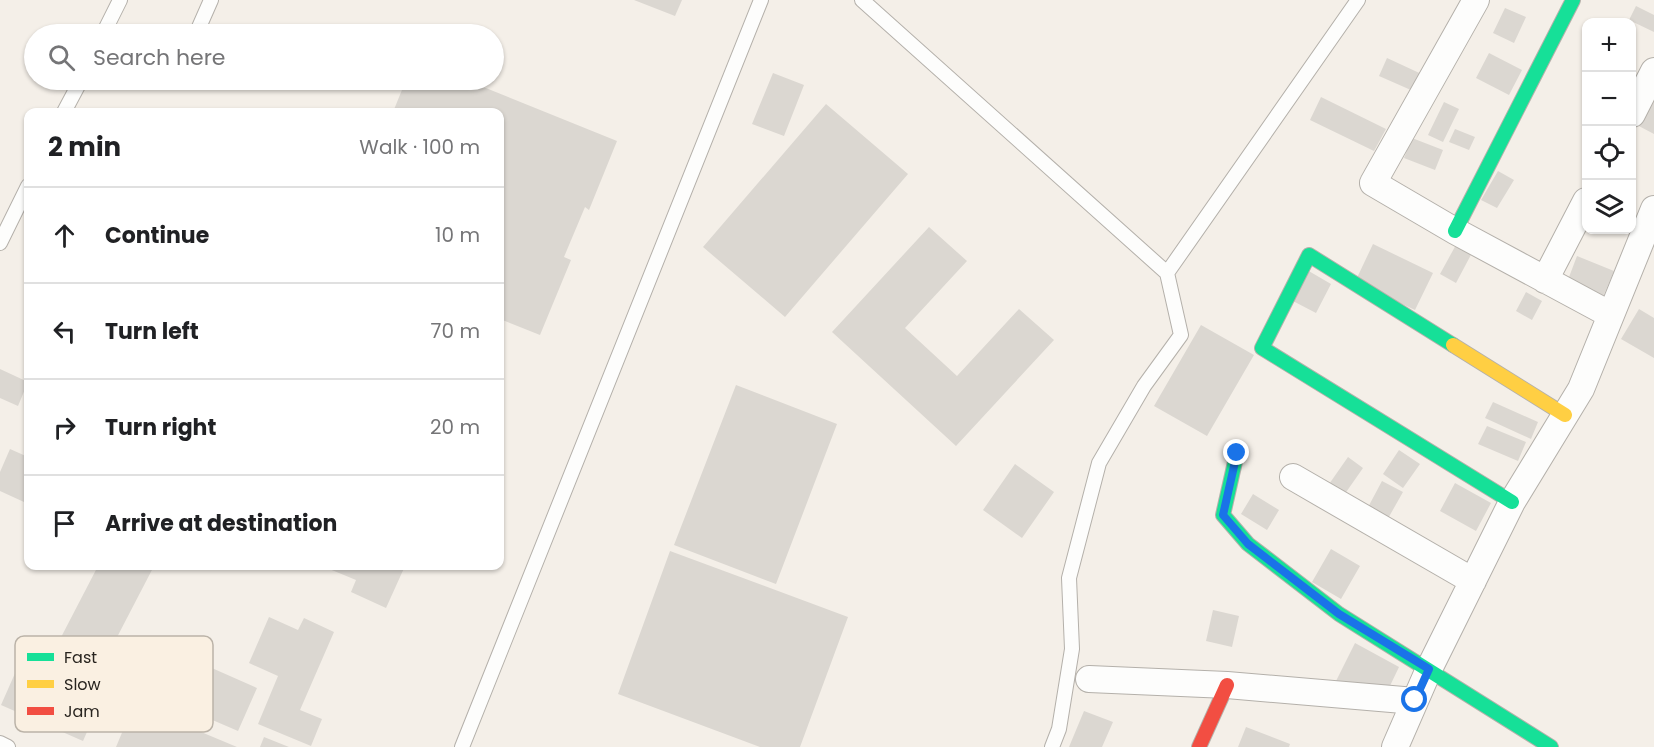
<!DOCTYPE html>
<meta charset="utf-8">
<style>
body{margin:0;font-family:Poppins,sans-serif;background:#f2f2f2;color:#202124}
.controls{position:absolute;right:18px;top:18px;display:grid;overflow:hidden;border-radius:12px;box-shadow:0 2px 4px #0004}
.controls button{width:54px;height:54px;display:grid;place-items:center;padding:0;border:0;border-bottom:2px solid #e0e0e0;background:#fff;color:#202124;font:30px sans-serif}
.stop{position:absolute;width:18px;height:18px;margin:-14px;border:4px solid #1a73e8;border-radius:50%;background:#fff}
.stop.end{background:#1a73e8;border-color:#fff;box-shadow:0 2px 6px #0008}
.list{margin:0;padding:0;list-style:none}
h2{display:flex;justify-content:space-between;align-items:center;height:78px;margin:0;padding:0 24px;font-size:26px}
h2 small{font-size:20px;font-weight:400;color:#757577}
.list li{display:grid;grid-template-columns:39px 1fr auto;gap:18px;align-items:center;box-sizing:border-box;height:96px;padding:0 24px;border-top:2px solid #e0e0e0}
.list b{display:block;font-size:22px;white-space:nowrap}
.list em{font-size:20px;font-style:normal;color:#757577}
.icon{flex:none;width:33px;height:33px;fill:none;stroke:currentColor;stroke-width:2;stroke-linecap:round;stroke-linejoin:round}
.map{position:relative;flex:none;width:1654px;height:747px;overflow:hidden}
.search{position:absolute;background:#fff;box-shadow:0 2px 4px #0004;left:24px;top:24px;width:480px;height:66px;display:flex;align-items:center;gap:15px;box-sizing:border-box;padding:0 21px;border-radius:33px;color:#757577;font-size:22px}
.panel{position:absolute;background:#fff;box-shadow:0 2px 4px #0004;left:24px;top:108px;width:480px;height:462px;border-radius:12px}
.map>svg:first-child{display:block}
.building{fill:#dbd7d1}
.lines{fill:none;stroke-linecap:round;stroke-linejoin:round}
.lane-casing{stroke:#b4b0aa;stroke-width:16}
.street-casing{stroke:#b4b0aa;stroke-width:28}
.fast-casing{stroke:#b4b0aa;stroke-width:16}
.slow-casing{stroke:#b4b0aa;stroke-width:16}
.jam-casing{stroke:#b4b0aa;stroke-width:16}
.lane{stroke:#fdfdfc;stroke-width:14}
.street{stroke:#fdfdfc;stroke-width:26}
.fast{stroke:#16e098;stroke-width:14}
.slow{stroke:#ffcf43;stroke-width:14}
.jam{stroke:#f24e42;stroke-width:14}
.route{stroke:#1a73e8;stroke-width:8}
.key{fill:#faf0e2;stroke:#bbb3a8;stroke-width:1.5}
.key-label{font-size:16px;fill:#28241f}
</style>
<div class="map">
<svg width="1654" height="747" viewBox="0 0 1654 747">
<rect width="100%" height="100%" fill="#f4efe8"/>
<path class="building" d="M634 0H682L675 16Z
M1636 6 1654 15V32L1629 20Z
M1505 8 1526 17 1514 43 1493 33Z
M1489 53 1522 70 1509 95 1476 78Z
M1387 58 1428 77 1420 94 1379 76Z
M773 73 804 85 784 136 752 124Z
M406 80H466L617 141 589 210 585 207 564 257 571 260 540 335 500 319V112H393Z
M1321 97 1386 129 1374 151 1310 120Z
M1648 99 1654 102V134L1635 124Z
M1444 102 1459 109 1443 142 1428 135Z
M826 104 908 174 785 317 703 247Z
M1455 129 1475 137 1469 150 1449 142Z
M1412 138 1443 150 1435 170 1404 158Z
M1498 171 1514 180 1497 208 1481 200Z
M929 227 967 261 905 328 957 376 1019 309 1054 340 956 446 832 332Z
M1457 243 1473 251 1456 283 1440 274Z
M1373 244 1433 273 1415 310 1355 282Z
M1577 256 1614 271 1602 299 1566 285Z
M1307 270 1331 284 1316 313 1291 300Z
M1526 292 1542 301 1532 320 1516 311Z
M1639 309 1654 318V358L1621 339Z
M1201 325 1254 355 1207 436 1154 406Z
M0 369 28 382 18 406 0 398Z
M736 385 837 424 776 584 674 545Z
M1493 402 1538 422 1531 439 1485 418Z
M1487 426 1526 442 1518 461 1478 444Z
M10 449 28 457V491L24 502 0 491V472Z
M1399 450 1420 464 1403 488 1383 474Z
M1348 457 1363 468 1342 498 1327 487Z
M1015 464 1054 492 1022 538 983 510Z
M1382 481 1403 492 1386 522 1366 511Z
M1455 483 1491 503 1476 531 1440 511Z
M1253 494 1279 510 1267 530 1241 514Z
M1331 549 1360 566 1341 599 1312 582Z
M670 551 848 617 800 747H760L618 694Z
M98 566H154L101 668 57 645Z
M322 566H405L386 608 351 592 356 580Z
M1213 610 1239 616 1232 647 1206 641Z
M269 617 298 630 304 618 334 632 300 710 322 719 311 746 258 724 278 676 249 663Z
M1355 643 1399 667 1388 690 1336 681Z
M171 650 257 688 238 731 152 694Z
M20 662 102 698 83 741 1 705Z
M134 704 237 747H116Z
M1084 711 1113 722 1102 747H1069Z
M1246 727 1290 744 1289 747H1238Z
M264 737 289 747H260Z"/>
<g class="lines">
<defs>
<path id="lane" d="M862 0 1167 273 1358 0
M103 34 120 0
M196 34 211 0
M64 112 81 80
M0 243 28 186
M0 743 8 747
M462 747 761 0
M1052 747 1059 729 1072 649 1069 578 1099 463 1144 386 1181 335 1167 273"/>
<path id="street" d="M1476 0 1373 183 1455 231 1611 315
M1632 114 1654 71
M1545 280 1586 201
M1293 477 1473 581
M1089 679 1227 685 1415 701
M1395 747 1429 669 1512 502 1581 389 1654 209"/>
<path id="fast" d="M1455 231 1573 0
M1453 345 1309 255 1262 348 1512 502
M1237 453 1223 515 1248 544 1339 614 1551 747"/>
<path id="slow" d="M1453 345 1565 415"/>
<path id="jam" d="M1199 747 1227 685"/>
</defs>
<use href="#lane" class="lane-casing"/>
<use href="#street" class="street-casing"/>
<use href="#fast" class="fast-casing"/>
<use href="#slow" class="slow-casing"/>
<use href="#jam" class="jam-casing"/>
<use href="#lane" class="lane"/>
<use href="#street" class="street"/>
<use href="#fast" class="fast"/>
<use href="#slow" class="slow"/>
<use href="#jam" class="jam"/>
</g>
<g class="lines">
<path class="route" d="M1237 453 1223 515 1248 544 1339 614 1429 669 1415 700"/>
</g>
<rect x="15" y="636" width="198" height="96" rx="9" class="key"/>
<rect x="27" y="653" width="27" height="8" fill="#16e098"/>
<rect x="27" y="680" width="27" height="8" fill="#ffcf43"/>
<rect x="27" y="707" width="27" height="8" fill="#f24e42"/>
<g class="key-label">
<text x="64" y="663">Fast</text>
<text x="64" y="690">Slow</text>
<text x="64" y="717">Jam</text>
</g>
</svg>
<div class="controls">
<button>+</button>
<button>−</button>
<button><svg class="icon" aria-label="locate" viewBox="0 0 24 24"><circle cx="12" cy="12" r="6"/><path d="M12 2v4M12 18v4M2 12h4M18 12h4"/></svg></button>
<button><svg class="icon" aria-label="layers" viewBox="0 0 24 24"><path d="M12 4l9 5-9 5-9-5zM3 14l9 5 9-5"/></svg></button>
</div>
<div class="stop" style="left:1415px;top:700px"></div>
<div class="stop end" style="left:1237px;top:453px"></div>
<div class="search"><svg class="icon" aria-label="search" viewBox="0 0 24 24"><circle cx="10" cy="10" r="6"/><path d="M15 15l6 6"/></svg>Search here</div>
<section class="panel">
<h2>2 min<small>Walk · 100 m</small></h2>
<ul class="list">
<li><svg class="icon" aria-label="ahead" viewBox="0 0 24 24"><path d="M12 20V5M6 11l6-6 6 6"/></svg><div><b>Continue</b></div><em>10 m</em></li>
<li><svg class="icon" aria-label="left" viewBox="0 0 24 24"><path d="M17 20v-9H6M10 6l-5 5 5 5"/></svg><div><b>Turn left</b></div><em>70 m</em></li>
<li><svg class="icon" aria-label="right" viewBox="0 0 24 24"><path d="M7 20v-9h11M14 6l5 5-5 5"/></svg><div><b>Turn right</b></div><em>20 m</em></li>
<li><svg class="icon" aria-label="arrive" viewBox="0 0 24 24"><path d="M6 21V4h12l-3 4 3 4H6"/></svg><div><b>Arrive at destination</b></div></li>
</ul>
</section>
</div>
